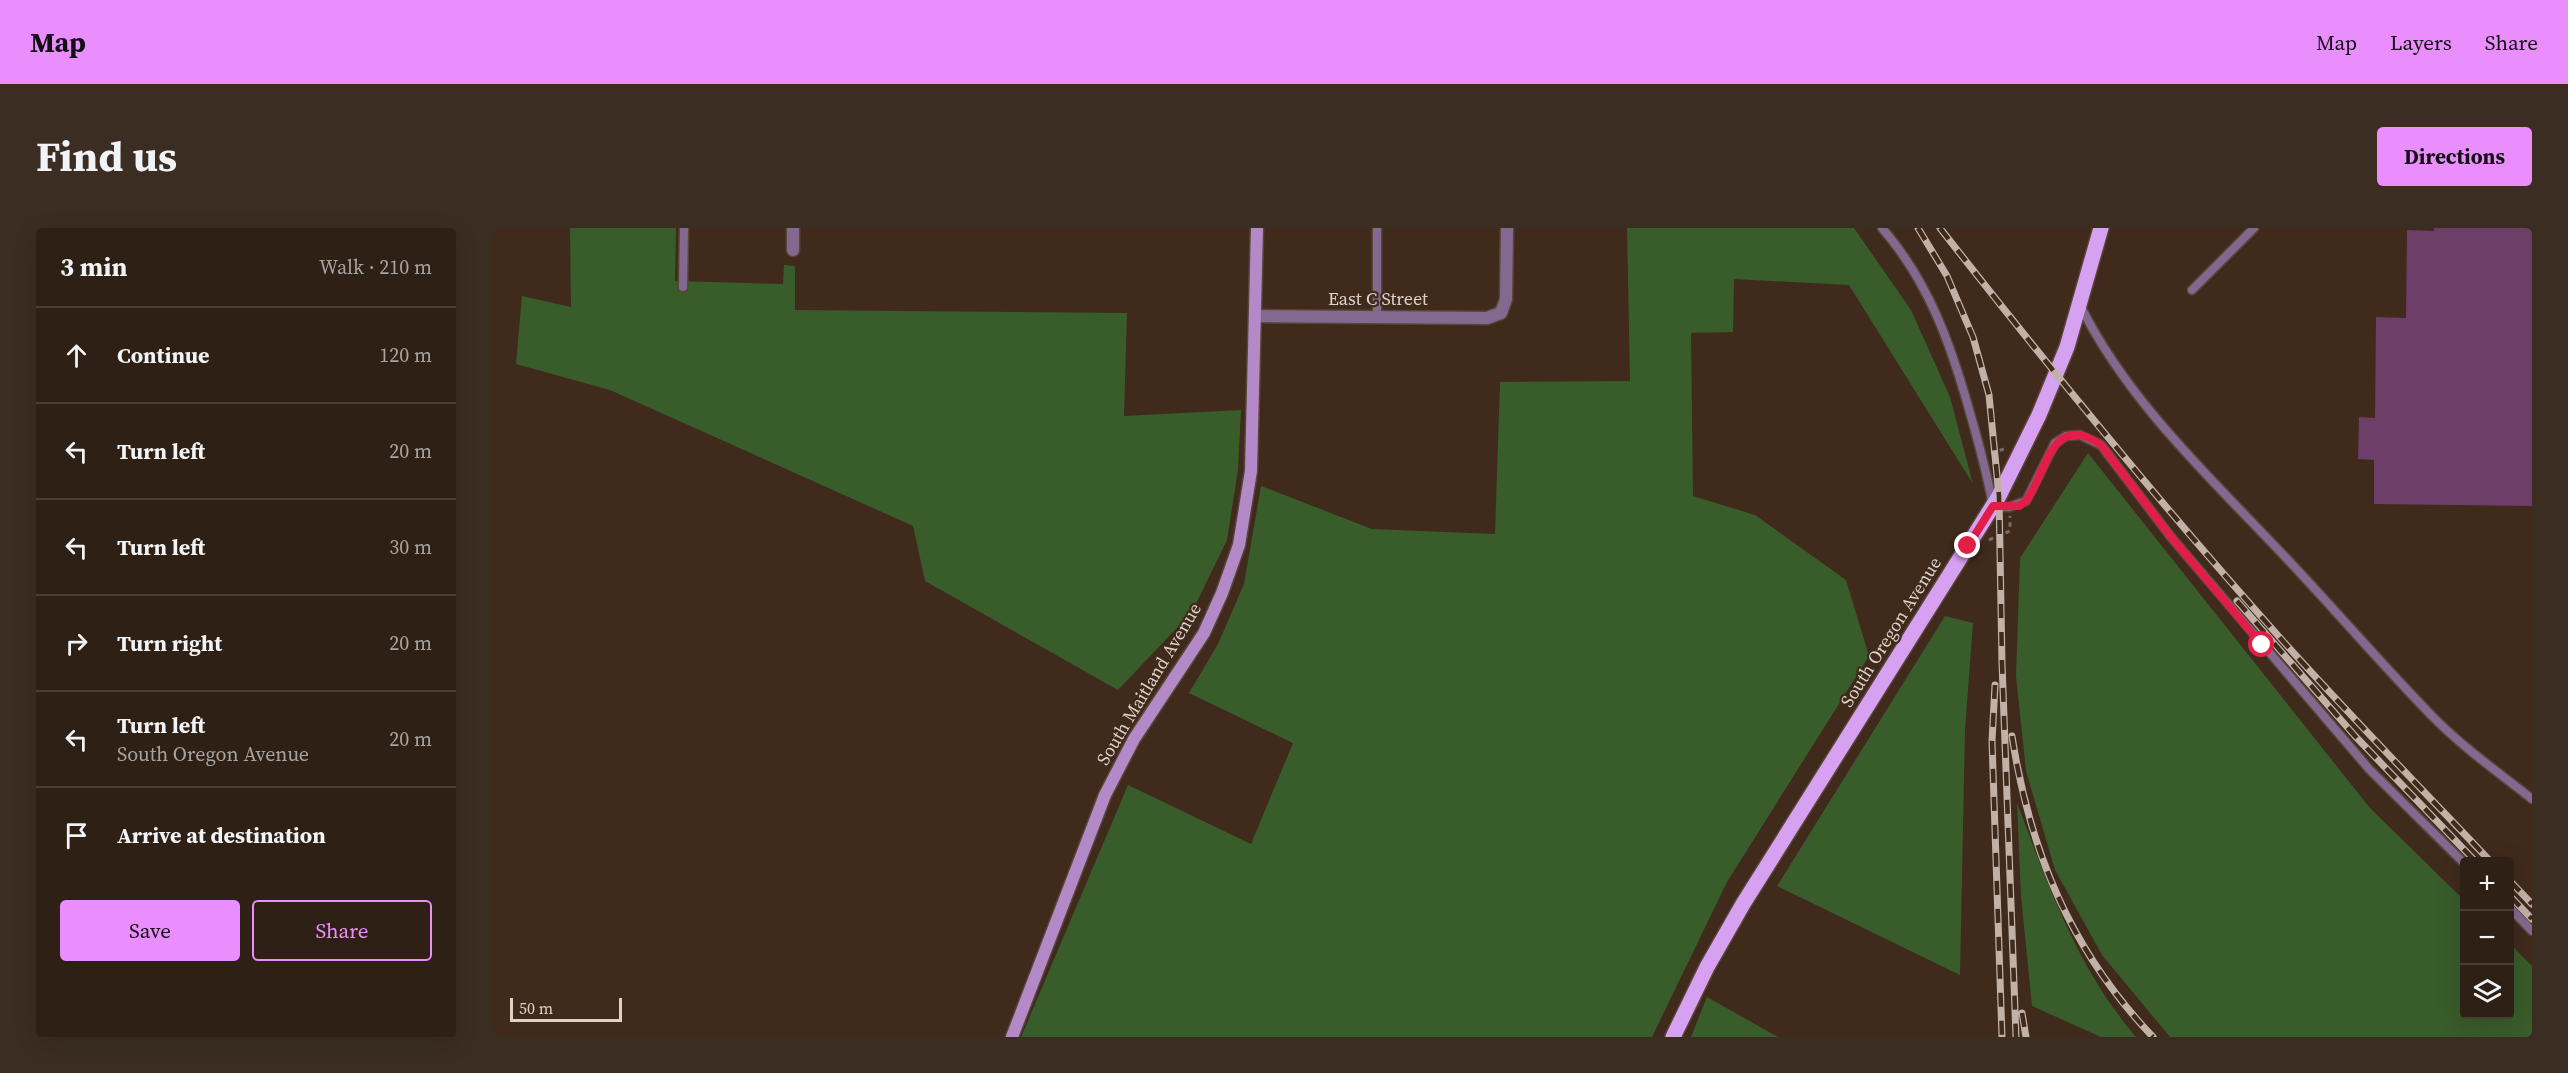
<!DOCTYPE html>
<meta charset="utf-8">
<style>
body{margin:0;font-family:"Source Serif 4",serif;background:#3b2d22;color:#f1f3f6}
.controls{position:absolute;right:18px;bottom:18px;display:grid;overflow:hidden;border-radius:6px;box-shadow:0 6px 24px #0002}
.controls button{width:54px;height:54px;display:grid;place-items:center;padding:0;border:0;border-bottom:2px solid #4a3e34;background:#2f2015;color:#f1f3f6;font:30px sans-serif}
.scale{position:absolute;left:18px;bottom:15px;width:112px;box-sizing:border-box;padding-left:6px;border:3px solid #dfd0c8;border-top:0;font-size:16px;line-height:21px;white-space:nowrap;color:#dfd0c8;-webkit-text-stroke:4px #3f2a1c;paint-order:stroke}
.stop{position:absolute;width:18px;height:18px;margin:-14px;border:4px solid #e11d48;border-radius:50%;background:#fff}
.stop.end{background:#e11d48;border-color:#fff;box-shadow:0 2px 6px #0008}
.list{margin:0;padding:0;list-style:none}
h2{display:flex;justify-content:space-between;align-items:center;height:78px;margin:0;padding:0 24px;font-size:26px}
h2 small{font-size:20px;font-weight:400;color:#a7a3a0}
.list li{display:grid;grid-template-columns:39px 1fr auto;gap:18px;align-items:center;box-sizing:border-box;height:96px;padding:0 24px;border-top:2px solid #4a3e34}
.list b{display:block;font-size:22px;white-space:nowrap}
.list p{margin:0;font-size:20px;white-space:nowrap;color:#a7a3a0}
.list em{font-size:20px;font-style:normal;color:#a7a3a0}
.actions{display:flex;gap:12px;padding:18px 24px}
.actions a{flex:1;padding:14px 0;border:2px solid #ea8dfd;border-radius:6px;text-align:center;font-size:21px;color:#ea8dfd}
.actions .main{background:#ea8dfd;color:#111}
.icon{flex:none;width:33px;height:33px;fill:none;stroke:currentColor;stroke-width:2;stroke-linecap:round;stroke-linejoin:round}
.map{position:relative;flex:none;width:2040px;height:809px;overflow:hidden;border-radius:6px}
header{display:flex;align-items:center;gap:36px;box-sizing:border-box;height:84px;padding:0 30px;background:#ea8dfd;color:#111}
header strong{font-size:28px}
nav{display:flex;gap:33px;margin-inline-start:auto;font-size:21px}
.intro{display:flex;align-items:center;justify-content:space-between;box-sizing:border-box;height:144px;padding:0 36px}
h1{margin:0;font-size:42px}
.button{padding:15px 27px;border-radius:6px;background:#ea8dfd;color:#111;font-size:21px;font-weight:700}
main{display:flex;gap:36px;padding:0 36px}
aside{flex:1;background:#2f2015;border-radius:6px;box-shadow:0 6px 24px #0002}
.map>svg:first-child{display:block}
.green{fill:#395c2b}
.building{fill:#6c3e68}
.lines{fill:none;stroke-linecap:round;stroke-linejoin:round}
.lane-casing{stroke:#594538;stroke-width:11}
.street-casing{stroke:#594538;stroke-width:15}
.secondary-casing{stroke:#594538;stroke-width:15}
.primary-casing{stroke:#594538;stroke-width:18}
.path{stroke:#7e6b5f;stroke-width:3;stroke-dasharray:4.5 4.5;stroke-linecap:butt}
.lane{stroke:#836990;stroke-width:8}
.street{stroke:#836990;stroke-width:12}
.secondary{stroke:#b389c8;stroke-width:12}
.primary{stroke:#d7a1f2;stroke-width:15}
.rail-casing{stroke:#c1b1a7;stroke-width:7}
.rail{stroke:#3f2a1c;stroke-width:4.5;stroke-dasharray:14;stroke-linecap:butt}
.route{stroke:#e11d48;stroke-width:8}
.labels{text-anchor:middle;stroke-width:4.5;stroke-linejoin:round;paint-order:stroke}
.street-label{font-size:18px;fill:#dfd0c8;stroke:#3f2a1c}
</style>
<header>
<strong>Map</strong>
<nav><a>Map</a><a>Layers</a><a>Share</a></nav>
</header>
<div class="intro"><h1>Find us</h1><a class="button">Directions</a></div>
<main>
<aside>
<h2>3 min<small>Walk · 210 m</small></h2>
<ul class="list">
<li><svg class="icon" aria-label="ahead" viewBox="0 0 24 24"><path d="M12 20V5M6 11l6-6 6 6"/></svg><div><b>Continue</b></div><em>120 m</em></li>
<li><svg class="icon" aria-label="left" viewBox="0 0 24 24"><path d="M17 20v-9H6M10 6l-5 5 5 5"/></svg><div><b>Turn left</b></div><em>20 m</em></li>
<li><svg class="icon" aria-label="left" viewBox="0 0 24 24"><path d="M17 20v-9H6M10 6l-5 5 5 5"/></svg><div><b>Turn left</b></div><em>30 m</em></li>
<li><svg class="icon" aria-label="right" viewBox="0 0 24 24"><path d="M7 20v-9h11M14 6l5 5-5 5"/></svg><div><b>Turn right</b></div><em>20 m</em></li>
<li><svg class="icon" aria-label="left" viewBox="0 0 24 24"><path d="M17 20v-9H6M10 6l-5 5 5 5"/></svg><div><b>Turn left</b><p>South Oregon Avenue</p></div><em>20 m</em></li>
<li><svg class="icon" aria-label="arrive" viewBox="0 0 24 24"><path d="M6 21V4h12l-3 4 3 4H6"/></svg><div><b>Arrive at destination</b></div></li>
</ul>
<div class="actions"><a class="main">Save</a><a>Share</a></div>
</aside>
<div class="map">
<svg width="2040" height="809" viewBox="0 0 2040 809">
<rect width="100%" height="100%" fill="#3f2a1c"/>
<path class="green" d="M78 0H184L183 53 291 56 292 37 303 38V82L635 85 632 188 749 182 746 242 735 312 700 384 626 462 433 353 421 298 118 162 24 136 30 68 79 79Z
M1135 0H1362L1419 82 1458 169 1481 256 1357 57 1242 51 1241 104 1199 105 1201 268 1263 287 1354 352 1377 428 1235 654 1160 809H529L636 557 759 616 801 515 697 465 726 416 752 356 769 258 880 301 1003 306 1008 154 1138 153Z
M1596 225 1878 580 1972 672V786H2018V716L2040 738V809H1678L1610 727 1563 642 1534 543 1524 448 1528 330Z
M1453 388 1481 395 1473 502 1468 747 1285 658Z
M1525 575C1557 659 1585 740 1644 809H1609L1540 778 1529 668Z
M1215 769 1286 809H1199Z"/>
<path class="building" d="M1942 0H2040V278L1882 276V232L1866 231 1867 189 1883 190 1884 89 1914 90 1915 2 1942 3Z"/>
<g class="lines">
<defs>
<path id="lane" d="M1390 0C1437 54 1459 117 1478 185 1487 216 1495 246 1501 278L1517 279 1534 273 1563 215 1574 208 1588 207 1609 217 1679 309 1877 541 1972 635
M191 59 192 0
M1700 62 1762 0
M1588 77C1637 176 1723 254 1797 333 1846 385 1892 439 1942 490 1972 520 2007 545 2040 571
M885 89V0
M2018 680 2040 703"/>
<path id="street" d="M301 22V0
M763 88 995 90 1009 85 1014 71 1015 0"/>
<path id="secondary" d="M520 809 613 567 642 511 712 405 730 365 747 317 759 243 765 0"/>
<path id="primary" d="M1181 809 1215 739 1251 676 1507 268 1547 187 1575 119 1609 0"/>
</defs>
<use href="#lane" class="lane-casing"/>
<use href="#street" class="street-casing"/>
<use href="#secondary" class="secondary-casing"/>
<use href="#primary" class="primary-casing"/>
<path class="path" d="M1499 225 1515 220
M1497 312 1518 303V288"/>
<use href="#lane" class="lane"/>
<use href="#street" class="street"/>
<use href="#secondary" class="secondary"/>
<use href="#primary" class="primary"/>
<defs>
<path id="rail" d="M1426 0 1455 48 1481 109 1497 167 1507 268 1510 435 1524 809
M1448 0C1558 141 1671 279 1790 412 1858 488 1929 560 1999 634
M1745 373 1863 508 1984 634
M1503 457 1500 513 1510 809
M1520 508C1538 624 1579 723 1661 809
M2018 653 2040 676
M2018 668 2040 691
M1530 785 1534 809"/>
</defs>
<use href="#rail" class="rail-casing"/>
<use href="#rail" class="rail"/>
</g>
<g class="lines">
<path class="route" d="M1476 318 1501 278H1527L1534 273C1555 245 1559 182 1609 217L1679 309 1770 417"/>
</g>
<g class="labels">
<g class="street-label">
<text x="886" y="77">East C Street</text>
<text transform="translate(1399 404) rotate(-58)" y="6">South Oregon Avenue</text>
<text transform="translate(657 456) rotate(-59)" y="6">South Maitland Avenue</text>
</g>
</g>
</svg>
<div class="controls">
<button>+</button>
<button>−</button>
<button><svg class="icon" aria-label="layers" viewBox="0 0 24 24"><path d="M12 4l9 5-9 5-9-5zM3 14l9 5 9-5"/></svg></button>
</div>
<div class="scale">50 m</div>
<div class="stop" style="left:1770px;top:417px"></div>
<div class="stop end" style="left:1476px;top:318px"></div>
</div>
</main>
